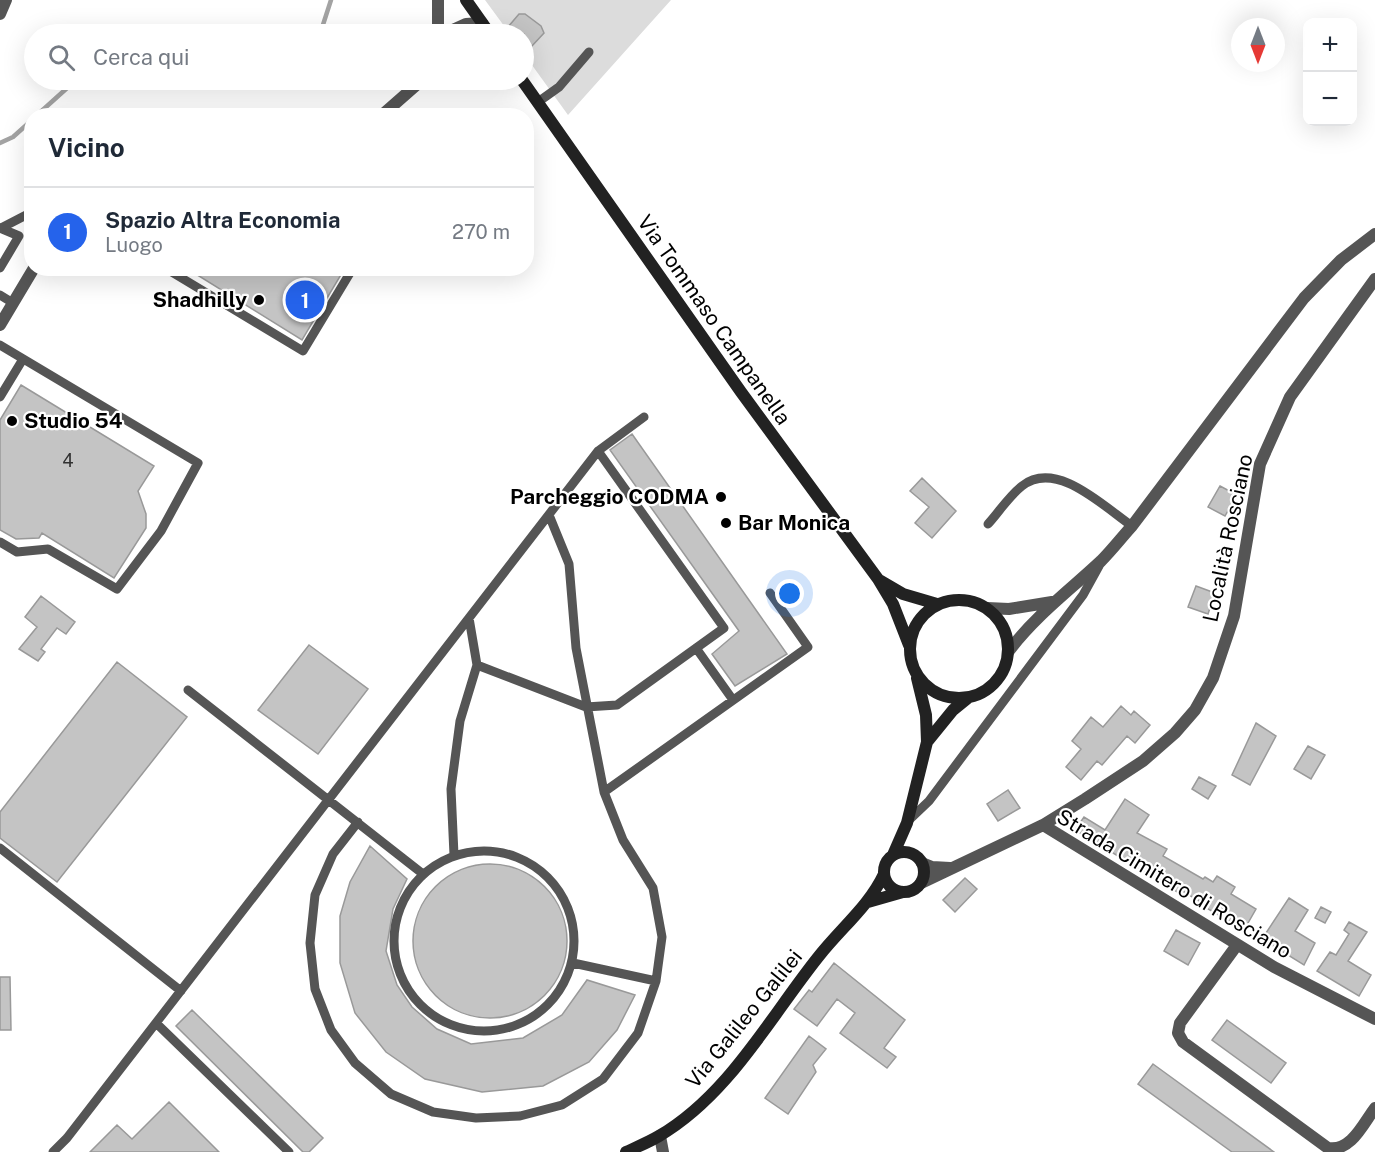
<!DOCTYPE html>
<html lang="it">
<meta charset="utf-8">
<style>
body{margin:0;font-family:"Public Sans",sans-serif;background:#f6f6f7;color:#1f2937}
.controls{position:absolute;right:18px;top:18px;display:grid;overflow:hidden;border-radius:12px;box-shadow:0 6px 24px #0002}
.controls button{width:54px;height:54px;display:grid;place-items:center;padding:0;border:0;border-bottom:2px solid #e0e1e3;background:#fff;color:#1f2937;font:30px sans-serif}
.compass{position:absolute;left:1231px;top:18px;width:54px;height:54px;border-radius:50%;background:#fff;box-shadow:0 6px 24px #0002;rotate:180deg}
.you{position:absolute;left:790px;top:594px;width:21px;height:21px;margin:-15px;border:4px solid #fff;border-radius:50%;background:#1a73e8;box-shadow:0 0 0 9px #1a73e833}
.badge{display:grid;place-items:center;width:39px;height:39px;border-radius:50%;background:#2563eb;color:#fff;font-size:20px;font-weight:700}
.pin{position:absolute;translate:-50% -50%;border:3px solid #fff;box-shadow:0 2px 6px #0006}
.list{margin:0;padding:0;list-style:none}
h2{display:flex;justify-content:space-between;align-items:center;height:78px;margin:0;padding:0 24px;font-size:26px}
h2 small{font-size:20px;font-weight:400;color:#747a83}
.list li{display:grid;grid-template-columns:39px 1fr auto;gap:18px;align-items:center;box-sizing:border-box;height:90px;padding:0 24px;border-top:2px solid #e0e1e3}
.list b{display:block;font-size:22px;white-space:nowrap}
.list p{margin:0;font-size:20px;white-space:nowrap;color:#747a83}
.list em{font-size:20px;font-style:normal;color:#747a83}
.icon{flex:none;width:33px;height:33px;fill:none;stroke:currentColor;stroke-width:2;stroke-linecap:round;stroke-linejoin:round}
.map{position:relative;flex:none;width:1375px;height:1152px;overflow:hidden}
.search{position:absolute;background:#fff;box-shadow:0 6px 24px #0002;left:24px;top:24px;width:510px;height:66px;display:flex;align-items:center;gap:15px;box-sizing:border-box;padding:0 21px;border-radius:33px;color:#747a83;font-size:22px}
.panel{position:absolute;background:#fff;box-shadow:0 6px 24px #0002;left:24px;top:108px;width:510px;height:168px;border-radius:24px}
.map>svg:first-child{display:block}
.garden{fill:#dcdcdc}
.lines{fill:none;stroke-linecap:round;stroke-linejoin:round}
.stream{stroke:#a3a3a3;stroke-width:4.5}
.building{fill:#c4c4c4;stroke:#999;stroke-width:1.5}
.lane{stroke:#555;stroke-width:9}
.street{stroke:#555;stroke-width:12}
.secondary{stroke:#222;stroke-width:12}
.poi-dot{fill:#000;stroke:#fff;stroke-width:2}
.labels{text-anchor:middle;stroke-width:4.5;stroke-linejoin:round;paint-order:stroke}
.number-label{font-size:18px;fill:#313131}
.poi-label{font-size:21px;font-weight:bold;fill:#000;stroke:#fff;text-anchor:end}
.street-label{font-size:21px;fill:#000;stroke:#fff}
</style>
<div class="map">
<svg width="1375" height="1152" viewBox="0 0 1375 1152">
<rect width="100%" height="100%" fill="#fff"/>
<path class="garden" d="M485 0H671L568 115 524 54V34H510Z"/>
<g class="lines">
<path class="stream" d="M320 34 331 0
M36 116 76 80
M0 143 13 137 32 120"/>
</g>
<path class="building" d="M519 14H525L541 26 544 33 531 47 524 41V34H516L508 27Z
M186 268H345L302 340Z
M21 385 154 466 138 491 146 514V528L114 578 42 533 39 538 16 539 0 530V420Z
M632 434 787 654 735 686 712 654 739 631 610 450Z
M922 478 956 511 932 538 915 523 929 507 910 491Z
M1220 486 1237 495 1225 516 1208 507Z
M1196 586 1215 593 1208 614 1188 607Z
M41 596 75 622 66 634 57 628 41 649 45 652 38 661 19 649 37 627 25 617Z
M309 645 368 689 318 754 258 710Z
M117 662 187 717 57 882 0 838V812Z
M1121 706 1131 715 1134 711 1150 725 1135 743 1127 736 1102 765 1097 761 1081 780 1066 767 1081 749 1072 741 1091 717 1103 727Z
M1256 723 1276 736 1250 785 1232 775Z
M1308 746 1325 755 1311 779 1294 769Z
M1199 777 1216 786 1208 799 1192 789Z
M1008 790 1020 808 998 821 987 804Z
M1125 799 1149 815 1137 833 1167 849 1163 856 1203 879 1205 877 1213 882 1217 876 1235 887 1231 894 1256 909 1244 930 1203 906 1204 904 1181 890 1179 893 1075 830 1084 817 1105 830Z
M370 846 407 879 393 909 386 951 397 985 412 1007 437 1029 471 1044 523 1038 562 1015 587 980 635 995 617 1030 589 1062 543 1086 482 1092 425 1079 386 1052 355 1013 340 963V916L350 882Z
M413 941a77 77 0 1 1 154 0a77 77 0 1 1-154 0Z
M965 878 977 889 955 912 943 900Z
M1289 898 1308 910 1295 931 1315 943 1304 965 1262 939Z
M1321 907 1331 912 1325 923 1315 918Z
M1349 922 1367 932 1348 961 1371 975 1359 996 1317 971 1330 952 1336 955 1349 934 1344 930Z
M1176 930 1200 943 1188 965 1164 951Z
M834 963 905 1020 884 1048 896 1057 887 1068 840 1033 855 1013 837 999 817 1026 794 1009 809 990 812 992Z
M0 977H10L11 1030H0Z
M192 1010 323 1138 309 1152H303L176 1026Z
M1227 1020 1286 1063 1271 1083 1212 1040Z
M809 1036 826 1049 813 1065 816 1072 788 1114 765 1098Z
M1153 1064 1274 1152H1232L1138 1084Z
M169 1102 219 1152H90L117 1125 132 1139Z"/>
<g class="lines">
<path class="lane" d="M538 102 559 87 589 52
M3 227 32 212
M0 228 19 236 0 268
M165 268 303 351 353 268
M0 295 13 303
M0 345 198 463 161 531 117 589 48 549 17 552 0 542
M0 397 23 359
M988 524C999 512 1009 496 1022 486 1056 459 1103 506 1132 526
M696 648 733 700
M477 665 586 707 617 705 724 628 598 451
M188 690 423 874
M604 792 808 647 770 593
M908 821 929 801 1083 595 1099 566
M358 822 333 854 315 895 310 943 315 989 331 1030 355 1063 391 1094 433 1112 476 1118 520 1116 562 1105 603 1079 638 1033 656 981 662 937 653 888 623 840 604 792 576 648 569 564 549 515
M0 848 181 991
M394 941a90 90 0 1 1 180 0a90 90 0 1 1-180 0Z
M454 855 451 789 460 721 477 665 469 618
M573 963 656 981
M156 1023 289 1152
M53 1152 67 1138 598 451 644 417"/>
<path class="street" d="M0 14 6 0
M438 34V0
M444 34 466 24 482 23 480 34
M381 116 422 80
M0 325 34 268
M987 608 1009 609 1052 602
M1008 652C1035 616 1069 591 1101 561 1112 550 1122 537 1132 526L1304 298 1341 260 1375 234
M1043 825 1274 967 1375 1019
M922 863 932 867 950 868
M921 883 1043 825 1085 799 1143 761 1175 733 1195 710 1213 678 1234 616 1260 464 1290 397 1375 279
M1237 945 1180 1023 1178 1033 1183 1042 1328 1148C1351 1152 1363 1124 1375 1108
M660 1136 663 1152"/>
<path class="secondary" d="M466 0 490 34
M522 80 741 392 878 579 893 604 909 645
M879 580 903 594 937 604
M910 649a49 49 0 1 1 98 0a49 49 0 1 1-98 0Z
M927 742 953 710 969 697
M884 872a20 20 0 1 1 40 0a20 20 0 1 1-40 0Z
M893 855 907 823 927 742 926 715 917 678
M868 902 903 892
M626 1152C637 1147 649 1142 659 1136 729 1095 770 1017 819 956 841 928 869 906 884 874"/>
</g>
<g class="poi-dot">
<circle cx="259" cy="300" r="6"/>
<circle cx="12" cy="421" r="6"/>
<circle cx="721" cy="497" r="6"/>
<circle cx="726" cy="523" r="6"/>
</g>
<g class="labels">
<g class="number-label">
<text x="68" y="467">4</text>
</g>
<g class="poi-label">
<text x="247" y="307">Shadhilly</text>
<text x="24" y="428" text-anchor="start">Studio 54</text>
<text x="709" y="504">Parcheggio CODMA</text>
<text x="738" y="530" text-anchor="start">Bar Monica</text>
</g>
<g class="street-label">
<text transform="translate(714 320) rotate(55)" y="7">Via Tommaso Campanella</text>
<text transform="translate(1228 538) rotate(-78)" y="7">Località Rosciano</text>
<text transform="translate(1174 884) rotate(31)" y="7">Strada Cimitero di Rosciano</text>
<text transform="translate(744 1019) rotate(-51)" y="7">Via Galileo Galilei</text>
</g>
</g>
</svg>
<div class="controls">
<button>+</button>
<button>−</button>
</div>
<svg class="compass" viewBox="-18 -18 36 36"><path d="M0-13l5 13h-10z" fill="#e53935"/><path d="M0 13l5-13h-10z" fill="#747a83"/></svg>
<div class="you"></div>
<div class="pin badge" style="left:305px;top:300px">1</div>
<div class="search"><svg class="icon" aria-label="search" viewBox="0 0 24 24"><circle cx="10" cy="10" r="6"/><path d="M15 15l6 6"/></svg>Cerca qui</div>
<section class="panel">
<h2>Vicino<small></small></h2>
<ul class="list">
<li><span class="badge">1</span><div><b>Spazio Altra Economia</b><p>Luogo</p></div><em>270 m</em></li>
</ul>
</section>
</div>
